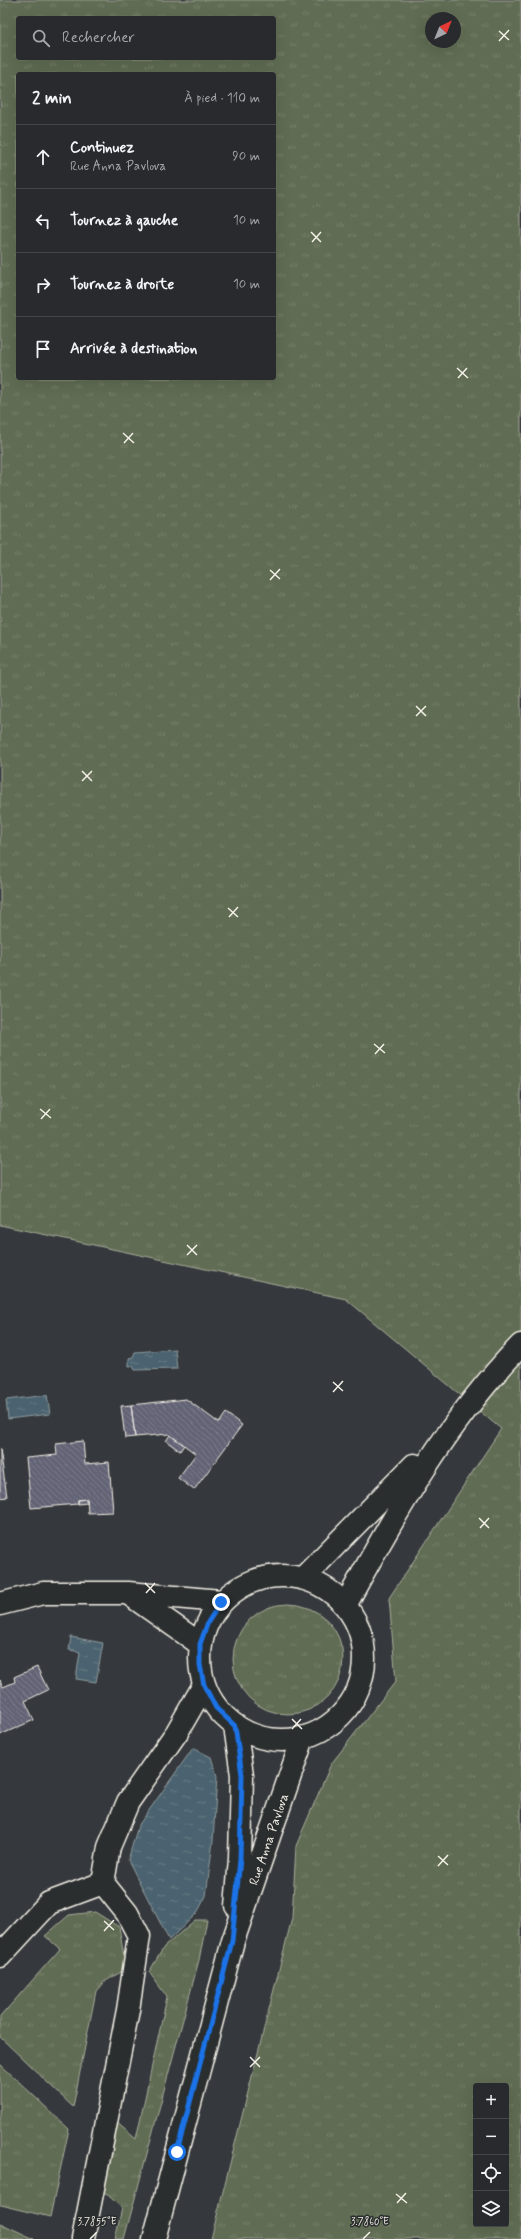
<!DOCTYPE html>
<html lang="fr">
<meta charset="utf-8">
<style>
body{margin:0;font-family:Mynerve,sans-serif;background:#343639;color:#f1f3f6}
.controls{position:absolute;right:12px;bottom:12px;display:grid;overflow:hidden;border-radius:4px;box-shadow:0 4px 16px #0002}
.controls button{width:36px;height:36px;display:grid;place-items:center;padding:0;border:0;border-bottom:1px solid #444649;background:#282a2d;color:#f1f3f6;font:20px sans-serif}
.compass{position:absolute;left:425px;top:12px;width:36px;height:36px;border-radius:50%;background:#282a2d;box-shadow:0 4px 16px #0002;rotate:43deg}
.stop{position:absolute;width:12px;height:12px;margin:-9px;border:3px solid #1a73e8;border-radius:50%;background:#fff}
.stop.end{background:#1a73e8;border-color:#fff;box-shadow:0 1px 4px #0008}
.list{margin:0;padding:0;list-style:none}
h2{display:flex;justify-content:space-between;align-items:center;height:52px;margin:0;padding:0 16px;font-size:17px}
h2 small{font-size:13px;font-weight:400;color:#a5a7aa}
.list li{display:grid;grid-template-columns:26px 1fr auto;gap:12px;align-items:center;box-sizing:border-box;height:64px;padding:0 16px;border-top:1px solid #444649}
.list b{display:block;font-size:15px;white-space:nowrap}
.list p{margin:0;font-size:13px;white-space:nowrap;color:#a5a7aa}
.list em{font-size:13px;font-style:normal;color:#a5a7aa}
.icon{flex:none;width:22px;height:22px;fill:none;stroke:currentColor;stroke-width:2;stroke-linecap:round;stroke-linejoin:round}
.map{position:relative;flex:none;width:521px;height:2239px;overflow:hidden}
.search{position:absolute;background:#282a2d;box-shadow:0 4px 16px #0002;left:16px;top:16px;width:260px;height:44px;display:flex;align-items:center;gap:10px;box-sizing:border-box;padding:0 14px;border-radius:4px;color:#a5a7aa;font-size:15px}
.panel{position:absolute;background:#282a2d;box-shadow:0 4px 16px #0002;left:16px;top:72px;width:260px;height:308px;border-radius:4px}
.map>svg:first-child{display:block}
.grass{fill:url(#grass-tufts);stroke:#aaae9e;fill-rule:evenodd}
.water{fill:url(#water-ripples);stroke:#8f9ca0}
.building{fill:url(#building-back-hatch);stroke:#f4f1e8}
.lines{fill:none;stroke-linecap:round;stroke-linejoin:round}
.minor-casing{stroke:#f4f1e8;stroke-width:25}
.minor{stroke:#2a2d2e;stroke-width:22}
.route{stroke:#1a73e8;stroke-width:5}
.ticks{fill:none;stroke:#f4f1e8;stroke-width:1.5}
.labels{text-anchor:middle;stroke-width:3;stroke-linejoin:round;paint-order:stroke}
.street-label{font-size:13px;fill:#f4f1e8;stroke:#2a2d2e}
.ticks-label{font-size:10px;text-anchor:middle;fill:#f4f1e8;stroke:#2a2d2e;stroke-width:3;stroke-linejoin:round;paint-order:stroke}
</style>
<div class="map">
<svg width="521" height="2239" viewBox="0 0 521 2239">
<defs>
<pattern id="grass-tufts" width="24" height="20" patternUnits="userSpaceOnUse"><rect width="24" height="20" fill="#616c53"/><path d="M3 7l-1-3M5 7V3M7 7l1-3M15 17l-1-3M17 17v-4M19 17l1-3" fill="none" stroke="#78816c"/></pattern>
<pattern id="water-ripples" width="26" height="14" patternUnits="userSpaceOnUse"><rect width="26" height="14" fill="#4b6470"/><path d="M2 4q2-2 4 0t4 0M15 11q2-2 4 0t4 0" fill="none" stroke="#667b84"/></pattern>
<pattern id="building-back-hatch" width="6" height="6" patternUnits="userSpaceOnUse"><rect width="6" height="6" fill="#636476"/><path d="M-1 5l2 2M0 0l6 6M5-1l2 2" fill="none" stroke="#7a7b8a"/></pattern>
</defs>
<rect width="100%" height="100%" fill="#35383c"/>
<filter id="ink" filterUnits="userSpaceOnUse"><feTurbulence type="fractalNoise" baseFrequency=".025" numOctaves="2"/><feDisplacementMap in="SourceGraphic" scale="8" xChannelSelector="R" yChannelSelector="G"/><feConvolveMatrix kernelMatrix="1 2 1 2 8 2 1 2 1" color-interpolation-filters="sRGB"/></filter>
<g filter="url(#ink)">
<path class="grass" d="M0 0H521V2239H211L292 1918 296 1846 331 1764 396 1681 389 1598 501 1429 346 1299 0 1225ZM18 18H274V58H18ZM431 18H455V42H431ZM18 74H274V378H18ZM476 2086H506V2224H476Z
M233 1659a55 55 0 1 1 110 0a55 55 0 1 1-110 0Z
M95 1912 119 1927 126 1969 104 1982 96 1991 73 2107 0 2037V2017L60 1949 45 1936 69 1915Z
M195 1920H207L199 1960 124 2239H115L122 2208 99 2187 115 2121 136 2139 167 1997 149 1972 164 1947Z
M0 2064 69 2129 50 2217 0 2205Z
M0 2223 34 2239H0Z"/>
<path class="water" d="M175 1349 177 1369 135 1370 133 1366H129V1358L133 1357 135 1352Z
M47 1395 50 1414 8 1419 6 1400Z
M71 1637 103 1643 96 1682 76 1679 80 1652 69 1650Z
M193 1748 211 1757 217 1776 213 1841 206 1896 197 1913 169 1940 128 1860 138 1826Z"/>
<path class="building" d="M186 1399 219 1423 226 1413 242 1425 194 1490 178 1478 196 1454 169 1434 135 1437 131 1405Z
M131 1405 135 1437 125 1438 121 1406Z
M170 1435 184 1445 180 1451 166 1441Z
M83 1441 85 1464 109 1462 113 1512 88 1513 87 1499 78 1500V1504L31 1508 26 1458 57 1455 56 1444Z
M0 1449 7 1497 0 1498Z
M87 1499V1503L78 1504V1500Z
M37 1667 48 1690 25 1701 34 1720 0 1735V1680L3 1687 15 1682 14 1677Z"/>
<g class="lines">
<defs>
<path id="minor" d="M200 1658a82 82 0 1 1 164 0a82 82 0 1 1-164 0Z
M303 1578 414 1465
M129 1594 200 1644
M0 1604 43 1593H128L221 1601
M346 1604C396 1512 447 1421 521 1345
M235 1726 242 1775 240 1859 236 1906
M0 1956 49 1903 103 1883
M83 2239 128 2010 139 1936 127 1913 103 1883 109 1847 128 1802 177 1732 204 1685
M154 2239 233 1941 303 1738"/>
</defs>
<use href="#minor" class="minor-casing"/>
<use href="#minor" class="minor"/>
</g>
</g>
<g class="lines" filter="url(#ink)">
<path class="route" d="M177 2152 232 1941 240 1859 242 1775 235 1726 216 1708 204 1685 200 1665V1644L208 1622 221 1602"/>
</g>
<path class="ticks" d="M499 31 509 40M499 41 509 30M311 232 321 242M312 242 321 232M457 368 468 378M458 378 467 368M123 433 134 443M124 443 133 433M270 570 280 579M270 580 280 569M416 706 426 716M416 716 426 706M82 771 92 781M82 781 92 771M228 908 238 917M229 917 238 907M374 1044 385 1053M375 1054 384 1044M40 1109 51 1118M41 1119 50 1109M187 1245 197 1255M187 1255 197 1245M333 1382 343 1391M333 1392 343 1381M479 1518 489 1528M480 1528 489 1518M145 1583 155 1593M146 1593 155 1583M292 1719 302 1729M292 1729 301 1719M438 1856 448 1865M438 1866 448 1855M104 1921 114 1930M104 1931 114 1920M250 2057 260 2067M250 2067 260 2057M396 2194 407 2203M397 2203 406 2193M90 2239 97 2232M363 2239 370 2232"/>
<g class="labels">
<g class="street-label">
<text transform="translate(268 1839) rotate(-71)" y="5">Rue Anna Pavlova</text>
</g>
</g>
<g class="ticks-label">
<text x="97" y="2225">3.7855°E</text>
<text x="370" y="2225">3.7860°E</text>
</g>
</svg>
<div class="controls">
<button>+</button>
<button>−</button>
<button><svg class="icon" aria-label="locate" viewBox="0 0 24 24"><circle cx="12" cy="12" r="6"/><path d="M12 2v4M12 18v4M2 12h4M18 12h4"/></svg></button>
<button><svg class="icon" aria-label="layers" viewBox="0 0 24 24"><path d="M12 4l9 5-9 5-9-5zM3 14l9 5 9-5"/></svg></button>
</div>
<svg class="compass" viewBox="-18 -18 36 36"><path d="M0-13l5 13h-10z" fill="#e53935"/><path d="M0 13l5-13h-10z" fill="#a5a7aa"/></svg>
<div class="stop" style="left:177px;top:2152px"></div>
<div class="stop end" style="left:221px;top:1602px"></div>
<div class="search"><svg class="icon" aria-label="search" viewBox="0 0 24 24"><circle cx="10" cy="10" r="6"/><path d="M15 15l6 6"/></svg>Rechercher</div>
<section class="panel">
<h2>2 min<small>À pied · 110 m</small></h2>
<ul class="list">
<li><svg class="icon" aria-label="ahead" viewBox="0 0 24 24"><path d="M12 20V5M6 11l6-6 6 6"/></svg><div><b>Continuez</b><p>Rue Anna Pavlova</p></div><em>90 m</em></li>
<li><svg class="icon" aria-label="left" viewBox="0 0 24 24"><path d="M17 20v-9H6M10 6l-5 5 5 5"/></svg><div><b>Tournez à gauche</b></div><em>10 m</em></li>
<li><svg class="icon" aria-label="right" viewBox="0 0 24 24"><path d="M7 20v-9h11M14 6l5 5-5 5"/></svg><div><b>Tournez à droite</b></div><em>10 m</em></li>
<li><svg class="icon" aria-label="arrive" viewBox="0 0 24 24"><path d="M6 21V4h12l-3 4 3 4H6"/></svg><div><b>Arrivée à destination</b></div></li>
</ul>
</section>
</div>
